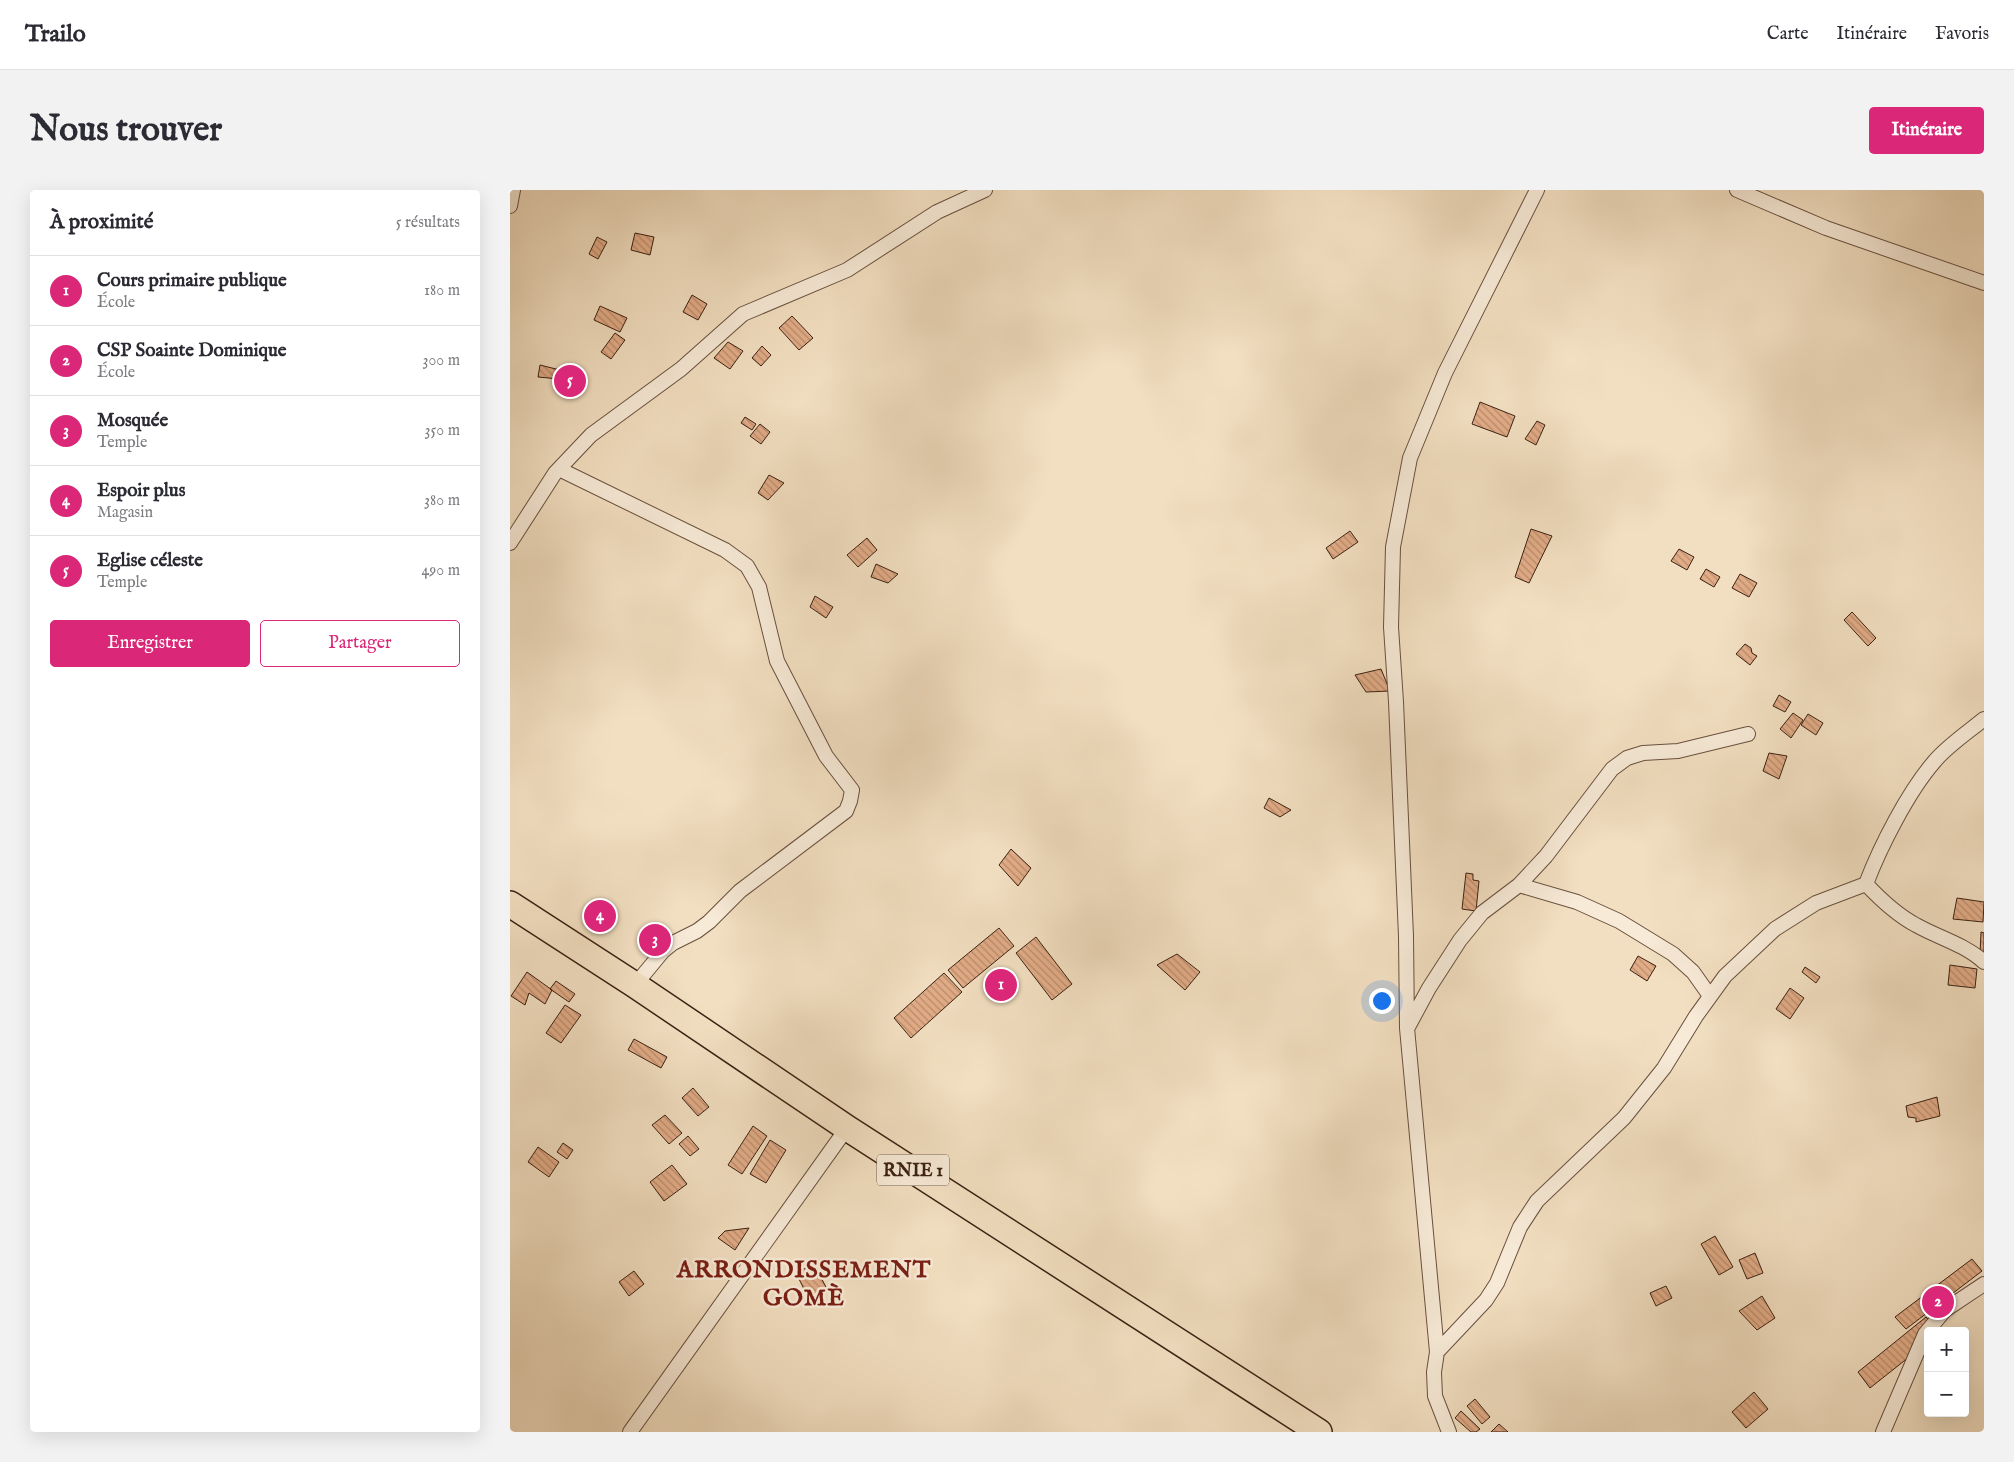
<!DOCTYPE html>
<html lang="fr">
<meta charset="utf-8">
<style>
body{margin:0;font-family:"IM FELL English",serif;background:#f2f2f3;color:#2b2b33}
.controls{position:absolute;right:15px;bottom:15px;display:grid;overflow:hidden;border-radius:5px;box-shadow:0 5px 20px #0002}
.controls button{width:45px;height:45px;display:grid;place-items:center;padding:0;border:0;border-bottom:1px solid #e1e1e2;background:#fff;color:#2b2b33;font:25px sans-serif}
.you{position:absolute;left:871px;top:810px;width:18px;height:18px;margin:-12px;border:4px solid #fff;border-radius:50%;background:#1a73e8;box-shadow:0 0 0 8px #1a73e833}
.badge{display:grid;place-items:center;width:32px;height:32px;border-radius:50%;background:#db2777;color:#fff;font-size:16px;font-weight:700}
.pin{position:absolute;translate:-50% -50%;border:2px solid #fff;box-shadow:0 1px 5px #0006}
.list{margin:0;padding:0;list-style:none}
h2{display:flex;justify-content:space-between;align-items:center;height:65px;margin:0;padding:0 20px;font-size:21px}
h2 small{font-size:16px;font-weight:400;color:#7c7c81}
.list li{display:grid;grid-template-columns:32px 1fr auto;gap:15px;align-items:center;box-sizing:border-box;height:70px;padding:0 20px;border-top:1px solid #e1e1e2}
.list b{display:block;font-size:19px;white-space:nowrap}
.list p{margin:0;font-size:16px;white-space:nowrap;color:#7c7c81}
.list em{font-size:16px;font-style:normal;color:#7c7c81}
.actions{display:flex;gap:10px;padding:15px 20px}
.actions a{flex:1;padding:11px 0;border:1px solid #db2777;border-radius:5px;text-align:center;font-size:18px;color:#db2777}
.actions .main{background:#db2777;color:#fff}
.map{position:relative;flex:none;width:1474px;height:1242px;overflow:hidden;border-radius:5px}
header{display:flex;align-items:center;gap:30px;box-sizing:border-box;height:70px;padding:0 25px;background:#fff;border-bottom:1px solid #e1e1e2}
header strong{font-size:24px}
nav{display:flex;gap:28px;margin-inline-start:auto;font-size:18px}
.intro{display:flex;align-items:center;justify-content:space-between;box-sizing:border-box;height:120px;padding:0 30px}
h1{margin:0;font-size:35px}
.button{padding:12px 22px;border-radius:5px;background:#db2777;color:#fff;font-size:18px;font-weight:700}
main{display:flex;gap:30px;padding:0 30px}
aside{flex:1;background:#fff;border-radius:5px;box-shadow:0 5px 20px #0002}
.map>svg:first-child{display:block}
.building{fill:url(#building-back-hatch);stroke:#3b2113}
.lines{fill:none;stroke-linecap:round;stroke-linejoin:round}
.street-casing{stroke:#69503e;stroke-width:16}
.highway-casing{stroke:#3b2113;stroke-width:28}
.street{stroke:#f7ead7;stroke-width:14}
.highway{stroke:#f2dfc1;stroke-width:25}
.labels{text-anchor:middle;stroke-width:5;stroke-linejoin:round;paint-order:stroke}
.shield{fill:#f7ead7;stroke:#735d4e;stroke-width:1}
.shield-label{font-size:18px;font-weight:bold;fill:#3b2113}
.district-label{font-size:24px;font-weight:bold;letter-spacing:1px;fill:#7a1f14;stroke:#f7ead7}
</style>
<header>
<strong>Trailo</strong>
<nav><a>Carte</a><a>Itinéraire</a><a>Favoris</a></nav>
</header>
<div class="intro"><h1>Nous trouver</h1><a class="button">Itinéraire</a></div>
<main>
<aside>
<h2>À proximité<small>5 résultats</small></h2>
<ul class="list">
<li><span class="badge">1</span><div><b>Cours primaire publique</b><p>École</p></div><em>180 m</em></li>
<li><span class="badge">2</span><div><b>CSP Soainte Dominique</b><p>École</p></div><em>300 m</em></li>
<li><span class="badge">3</span><div><b>Mosquée</b><p>Temple</p></div><em>350 m</em></li>
<li><span class="badge">4</span><div><b>Espoir plus</b><p>Magasin</p></div><em>380 m</em></li>
<li><span class="badge">5</span><div><b>Eglise céleste</b><p>Temple</p></div><em>490 m</em></li>
</ul>
<div class="actions"><a class="main">Enregistrer</a><a>Partager</a></div>
</aside>
<div class="map">
<svg width="1474" height="1242" viewBox="0 0 1474 1242">
<defs>
<pattern id="building-back-hatch" width="6" height="6" patternUnits="userSpaceOnUse" patternTransform="scale(1.25)"><rect width="6" height="6" fill="#e2ac87"/><path d="M-1 5l2 2M0 0l6 6M5-1l2 2" fill="none" stroke="#b88c6d"/></pattern>
</defs>
<rect width="100%" height="100%" fill="#f2dfc1"/>
<filter id="stains"><feTurbulence type="fractalNoise" baseFrequency=".004" numOctaves="4"/><feColorMatrix values="0 0 0 0 .2 0 0 0 0 .09 0 0 0 0 .02 0 0 0 .5 -.17"/></filter>
<radialGradient id="worn" r=".72"><stop offset=".6" stop-color="#630" stop-opacity="0"/><stop offset="1" stop-color="#630" stop-opacity=".3"/></radialGradient>
<path class="building" d="M125 43 144 47 140 65 121 60Z
M87 47 97 52 88 69 79 64Z
M182 105 197 114 188 130 173 122Z
M90 116 117 128 110 142 84 130Z
M282 126 303 148 289 160 269 138Z
M105 143 115 150 101 169 91 162Z
M218 152 233 161 220 179 204 168Z
M252 156 261 165 251 176 242 168Z
M30 175 50 180 49 189 28 187Z
M970 212 1005 226 997 247 962 234Z
M235 227 246 234 242 240 231 233Z
M1027 231 1035 235 1026 255 1015 249Z
M250 234 260 242 251 254 240 246Z
M259 285 274 293 258 310 248 303Z
M1021 339 1042 346 1019 393 1005 387Z
M840 341 848 352 823 369 816 358Z
M357 348 367 360 348 377 337 365Z
M1169 359 1184 367 1177 380 1161 371Z
M366 374 388 384 378 393 361 387Z
M1196 379 1210 387 1204 397 1190 389Z
M1230 384 1247 393 1239 407 1222 398Z
M305 406 323 417 316 428 300 417Z
M1342 422 1366 448 1358 456 1334 430Z
M1235 454 1241 458 1242 463 1247 466 1240 475 1226 464Z
M871 479 880 501 856 502 845 485Z
M1269 505 1281 512 1275 522 1263 516Z
M1283 523 1293 530 1281 548 1270 539Z
M1298 524 1313 533 1306 545 1291 535Z
M1259 563 1277 566 1269 589 1253 581Z
M759 608 781 620 770 627 754 618Z
M501 659 521 678 508 696 489 675Z
M956 683 963 684V690L969 691 966 721 952 719Z
M1447 708 1474 712 1473 732 1443 729Z
M489 738 504 756 453 798 438 780Z
M1471 742 1474 743V766L1470 765Z
M526 747 562 794 542 810 506 763Z
M667 764 690 782 675 800 647 775Z
M1128 766 1146 776 1137 791 1120 780Z
M1440 775 1467 779 1465 798 1438 795Z
M1295 777 1310 787 1306 793 1292 782Z
M17 782 42 800 35 814 19 803 15 815 1 806Z
M434 783 452 802 401 848 384 828Z
M46 791 65 804 59 812 40 799Z
M1280 798 1294 808 1280 829 1266 819Z
M55 815 71 825 51 853 36 843Z
M124 849 157 867 151 878 118 860Z
M183 898 199 917 188 926 172 908Z
M1427 907 1430 926 1406 932V928L1398 927 1396 916Z
M155 925 172 943 159 954 142 935Z
M243 936 257 946 232 984 218 975Z
M178 946 189 959 180 966 169 954Z
M260 950 276 960 256 993 240 984Z
M53 953 63 960 57 969 47 962Z
M28 957 49 972 39 987 18 972Z
M162 975 177 994 154 1011 140 992Z
M239 1038 225 1060 208 1048 215 1041Z
M1205 1046 1223 1077 1209 1085 1191 1054Z
M1245 1063 1253 1083 1237 1089 1229 1070Z
M1462 1069 1472 1081 1396 1139 1385 1127Z
M304 1074 318 1101 300 1111 286 1083Z
M124 1081 134 1094 119 1106 109 1092Z
M1156 1096 1162 1108 1146 1116 1140 1103Z
M1252 1106 1265 1128 1247 1140 1229 1121Z
M1416 1127 1428 1141H1418V1152L1360 1198 1348 1182Z
M1244 1202 1258 1219 1236 1238 1222 1222Z
M965 1209 980 1227 972 1234 957 1216Z
M951 1221 970 1239 966 1242H961L945 1228Z
M989 1234 998 1242H981Z"/>
<g class="lines">
<defs>
<path id="street" d="M1227 0 1316 38 1474 93
M0 16 3 0
M49 279 215 360 237 376 249 397 267 471 316 566 342 600 340 611 336 621 230 701 199 732 187 741 163 753 153 761 125 795
M0 353 45 283 81 245 171 179 233 124 337 80 427 22 475 0
M1356 694C1371 710 1387 725 1406 735 1429 748 1454 754 1474 772
M1009 695 1067 712 1109 731 1163 764 1183 782 1200 806
M898 837 919 798 950 750 972 723 1009 695 1036 666 1102 579 1117 568 1133 563 1168 561 1238 544
M927 1162 897 838 896 746 886 512 881 437 883 357 900 268 935 183 1027 0
M120 1242 337 938
M939 1242 925 1206 924 1182 927 1162 976 1110 987 1093 1010 1037 1027 1011 1114 928 1154 878 1186 826 1215 786 1265 739 1306 713 1356 694C1370 657 1398 602 1424 572 1436 557 1458 542 1474 529
M1373 1242 1415 1144 1435 1120 1474 1094"/>
<path id="highway" d="M0 714 125 795 337 938 809 1242"/>
</defs>
<use href="#street" class="street-casing"/>
<use href="#highway" class="highway-casing"/>
<use href="#street" class="street"/>
<use href="#highway" class="highway"/>
</g>
<g class="labels">
<rect class="shield" x="367" y="964.5" width="72" height="31" rx="4"/>
<g class="shield-label">
<text x="403" y="986">RNIE 1</text>
</g>
<g class="district-label">
<text x="294" y="1087">ARRONDISSEMENT<tspan x="294" dy="28">GOMÈ</tspan></text>
</g>
</g>
<rect width="100%" height="100%" filter="url(#stains)"/>
<rect width="100%" height="100%" fill="url(#worn)"/>
</svg>
<div class="controls">
<button>+</button>
<button>−</button>
</div>
<div class="you"></div>
<div class="pin badge" style="left:491px;top:795px">1</div>
<div class="pin badge" style="left:1428px;top:1112px">2</div>
<div class="pin badge" style="left:145px;top:750px">3</div>
<div class="pin badge" style="left:90px;top:726px">4</div>
<div class="pin badge" style="left:60px;top:191px">5</div>
</div>
</main>
